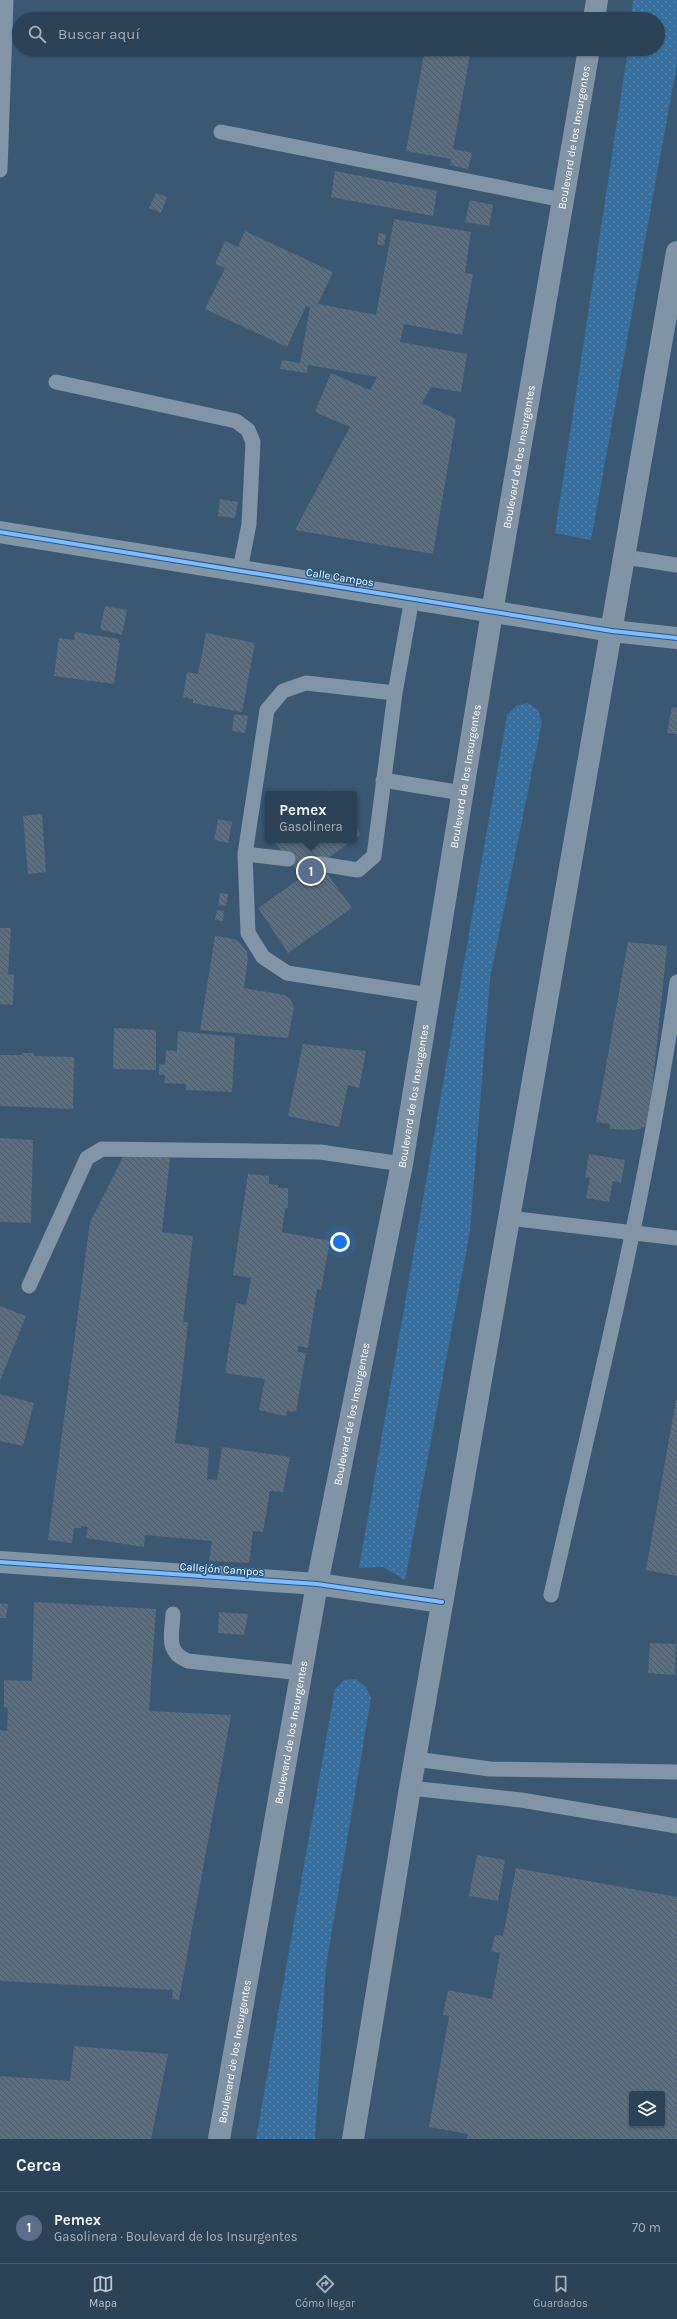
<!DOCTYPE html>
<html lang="es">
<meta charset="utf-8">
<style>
body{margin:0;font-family:Karla,sans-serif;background:#384d60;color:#f1f3f6}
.controls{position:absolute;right:12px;bottom:12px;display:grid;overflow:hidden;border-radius:4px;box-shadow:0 1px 3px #0004}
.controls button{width:36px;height:36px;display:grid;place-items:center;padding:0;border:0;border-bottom:1px solid #485b6c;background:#2c4256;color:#f1f3f6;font:20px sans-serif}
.you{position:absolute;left:340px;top:1242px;width:14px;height:14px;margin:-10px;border:3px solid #fff;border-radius:50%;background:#1a73e8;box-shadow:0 0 0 6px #1a73e833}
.badge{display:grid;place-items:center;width:26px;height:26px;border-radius:50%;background:#bac5ce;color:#fff;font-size:13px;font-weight:700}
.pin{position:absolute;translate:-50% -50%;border:2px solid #fff;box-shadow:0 1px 4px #0006}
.popup{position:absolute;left:265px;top:791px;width:92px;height:52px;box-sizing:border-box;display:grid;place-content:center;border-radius:4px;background:#2c4256;filter:drop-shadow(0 1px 3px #0005);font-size:13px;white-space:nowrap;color:#a6b0b9}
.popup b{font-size:15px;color:#f1f3f6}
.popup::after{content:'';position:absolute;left:50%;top:100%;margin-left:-8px;border:8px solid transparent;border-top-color:#2c4256}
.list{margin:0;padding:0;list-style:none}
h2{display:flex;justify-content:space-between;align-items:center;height:52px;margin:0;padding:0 16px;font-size:17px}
h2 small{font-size:13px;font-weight:400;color:#a6b0b9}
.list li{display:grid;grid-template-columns:26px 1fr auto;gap:12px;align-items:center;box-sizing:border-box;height:72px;padding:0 16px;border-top:1px solid #485b6c}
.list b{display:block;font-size:15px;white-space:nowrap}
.list p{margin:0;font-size:13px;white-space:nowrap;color:#a6b0b9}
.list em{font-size:13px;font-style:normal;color:#a6b0b9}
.icon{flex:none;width:22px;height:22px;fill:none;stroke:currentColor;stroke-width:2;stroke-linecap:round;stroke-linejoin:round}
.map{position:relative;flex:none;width:677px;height:2139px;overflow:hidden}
.search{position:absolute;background:#2c4256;box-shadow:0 1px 3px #0004;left:12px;right:12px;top:12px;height:44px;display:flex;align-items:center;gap:10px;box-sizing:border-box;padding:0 14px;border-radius:22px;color:#a6b0b9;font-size:15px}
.sheet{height:124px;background:#2c4256}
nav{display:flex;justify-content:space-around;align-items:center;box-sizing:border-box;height:56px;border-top:1px solid #485b6c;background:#2c4256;font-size:11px;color:#a6b0b9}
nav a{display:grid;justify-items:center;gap:2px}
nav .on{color:#bac5ce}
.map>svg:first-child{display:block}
.grass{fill:url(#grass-dots)}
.building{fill:url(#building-back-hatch);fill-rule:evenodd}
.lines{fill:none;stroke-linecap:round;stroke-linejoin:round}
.service{stroke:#8295a7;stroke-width:15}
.minor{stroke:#8295a7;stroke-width:22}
.tertiary{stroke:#8295a7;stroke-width:22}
.primary{stroke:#8194a5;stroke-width:22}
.cycleway-casing{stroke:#24598a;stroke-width:6}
.cycleway{stroke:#80bcff;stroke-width:4}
.labels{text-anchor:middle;stroke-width:3;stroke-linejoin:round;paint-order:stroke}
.street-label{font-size:11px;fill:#fff;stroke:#24598a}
</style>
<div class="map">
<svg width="677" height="2139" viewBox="0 0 677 2139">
<defs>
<pattern id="grass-dots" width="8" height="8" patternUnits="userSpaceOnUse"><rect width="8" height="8" fill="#386f9f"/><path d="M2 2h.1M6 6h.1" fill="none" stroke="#5685ad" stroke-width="1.8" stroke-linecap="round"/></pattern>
<pattern id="building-back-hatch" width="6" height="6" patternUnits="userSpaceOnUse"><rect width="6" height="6" fill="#586f84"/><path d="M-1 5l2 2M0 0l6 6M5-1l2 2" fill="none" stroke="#505860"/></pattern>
</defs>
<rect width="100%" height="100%" fill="#3b5873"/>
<path class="grass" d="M633 0H677V63L591 540 555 533 628 49H658V19H631Z
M528 703 538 710 542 722 490 978 470 1231 405 1580 383 1567 359 1568 507 715 516 706Z
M356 1679 366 1687 371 1698 326 1966 315 2139H256L335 1689 344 1680Z"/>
<path class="building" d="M425 49H471L453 149 472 153 468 169 450 165 451 159 406 151Z
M335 171 437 191 433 216 331 197Z
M156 193 167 197 161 213 149 208Z
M470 200 493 205 489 226 465 222Z
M394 219 471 232 465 273 473 274 462 335 404 324 400 342 467 354 461 392 431 387 422 403 456 419 433 554 295 530 350 427 315 412 331 373 370 390 377 377 308 365 307 373 280 369 282 360 300 363 310 307 306 306 287 347 205 309 225 268 215 264 225 241 238 247 245 231 333 272 318 304 376 315Z
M379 233 386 234 384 246 377 244Z
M220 499 238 502 235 518 218 516Z
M105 606 127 610 122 635 100 629Z
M75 632 119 639 118 643H120L114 684 54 676 59 638 74 640Z
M206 633 255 643 242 712 193 703V699L183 697 187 672 198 674Z
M672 707 677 708V734L667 733Z
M234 714 248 716 245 733 232 731Z
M330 790 333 794H324Z
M42 814 46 872 28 874 23 816Z
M218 819 232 822 228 843 214 840Z
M354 824 361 834 354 840Z
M273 840H353L320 864 352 908 288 953 258 908 302 877Z
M220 893 228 894 226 906 218 905Z
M217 910 224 911 223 921 215 920Z
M0 928H11L8 974 14 975 13 1005 0 1004Z
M215 936 234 939 239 942 247 952 248 958 244 988 285 995 291 1000 294 1008 288 1038 200 1030Z
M628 942 667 946 649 1120 646 1126 637 1130 610 1129V1124L596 1122Z
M114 1028 156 1030V1070L113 1069Z
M178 1031 235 1037 232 1092 186 1090V1084L164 1083 165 1075H159V1064L165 1065 166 1050 177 1051Z
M303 1044 366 1051 359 1088 348 1085 339 1127 288 1116Z
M23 1053H34V1056L74 1057 73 1109 0 1106V1055H22Z
M0 1138 33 1140 31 1223 0 1222Z
M125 1153 170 1158 162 1232 193 1236 183 1322H188L175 1443 209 1448 207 1479 217 1480 222 1447 290 1457 283 1492 270 1491 263 1532 253 1531 249 1563 209 1561 212 1541 145 1535 144 1547 86 1538 88 1527 81 1526V1528H74L72 1543 48 1540 90 1222Z
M589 1154 625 1160 621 1183 613 1181 609 1202 586 1198 590 1178 585 1177Z
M248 1174 269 1176V1184L278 1185V1188H288V1208L285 1209 282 1232 330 1241 321 1290 317 1289 308 1348 298 1346V1352L306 1353 296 1412 287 1411 286 1416 259 1410 265 1379 225 1373 236 1303 246 1305 251 1278 233 1275Z
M0 1306 26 1316 0 1381Z
M0 1394 34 1403 23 1446 0 1441Z
M676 1400H677V1576L646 1570Z
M34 1602 156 1609 149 1711 231 1715 179 2000 172 1999 173 1990 0 1981V1730L7 1731 8 1708 4 1707V1680L32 1681Z
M0 1603 8 1604 6 1618H0Z
M219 1612 248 1614 244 1635 218 1633Z
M650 1643 676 1644 675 1675 648 1673Z
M477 1855 505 1860 498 1901 469 1896Z
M516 1868 677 1897V2139H467L468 2134 429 2127 449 2016 443 2015 448 1990 492 1999 500 1953 491 1951 495 1935 503 1936ZM632 2094H662V2124H632Z
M74 2046 168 2054 151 2139H0V2076L70 2081Z"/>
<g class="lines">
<path class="service" d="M221 132 563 200
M0 170 6 0
M56 382 236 421 248 430 253 442 249 524 240 570
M625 557 677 565
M383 780 462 793
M245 854 248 933 263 957 287 973 429 995
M288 859 245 854 267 710 283 691 306 683 395 693
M320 864 358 870 374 856 395 693 412 598
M509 1218 677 1238
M29 1286 87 1158 102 1149 320 1152 402 1164
M551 1595C597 1391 648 1189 677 982
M173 1614C172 1635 165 1652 188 1661L301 1673
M415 1759 490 1769 677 1772
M410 1788 521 1800 677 1826"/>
<path class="minor" d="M0 1562 317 1584 442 1602"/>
<path class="tertiary" d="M0 532 612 631 677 638"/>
<g class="primary">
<path d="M594 19 597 0"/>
<path id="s1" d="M219 2139 317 1584 402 1164 492 612 589 49"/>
<path d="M353 2139 410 1788 677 252"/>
</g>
<defs>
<path id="cycleway" d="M0 532 612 631 677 638
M0 1562 317 1584 442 1602"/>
</defs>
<use href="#cycleway" class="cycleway-casing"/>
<use href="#cycleway" class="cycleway"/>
</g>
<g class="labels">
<g class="street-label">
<text dy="4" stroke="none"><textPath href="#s1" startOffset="2033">Boulevard de los Insurgentes</textPath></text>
<text dy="4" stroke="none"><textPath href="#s1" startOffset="1709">Boulevard de los Insurgentes</textPath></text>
<text transform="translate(340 577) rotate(9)" y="4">Calle Campos</text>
<text dy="4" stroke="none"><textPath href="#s1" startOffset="1385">Boulevard de los Insurgentes</textPath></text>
<text dy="4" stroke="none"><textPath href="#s1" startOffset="1061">Boulevard de los Insurgentes</textPath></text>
<text dy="4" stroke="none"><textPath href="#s1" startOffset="737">Boulevard de los Insurgentes</textPath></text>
<text transform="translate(222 1569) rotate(4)" y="4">Callejón Campos</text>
<text dy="4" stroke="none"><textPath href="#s1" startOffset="413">Boulevard de los Insurgentes</textPath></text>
<text dy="4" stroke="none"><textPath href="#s1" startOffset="89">Boulevard de los Insurgentes</textPath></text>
</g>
</g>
</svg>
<div class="controls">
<button><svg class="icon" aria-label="layers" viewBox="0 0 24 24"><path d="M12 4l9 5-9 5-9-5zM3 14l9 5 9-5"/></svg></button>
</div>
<div class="you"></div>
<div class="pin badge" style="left:311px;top:871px;background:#5c6f8a">1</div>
<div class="popup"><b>Pemex</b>Gasolinera</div>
<div class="search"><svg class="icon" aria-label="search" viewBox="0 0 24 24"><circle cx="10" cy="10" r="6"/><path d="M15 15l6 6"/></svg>Buscar aquí</div>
</div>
<section class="sheet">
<h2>Cerca<small></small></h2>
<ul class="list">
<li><span class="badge" style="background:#5c6f8a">1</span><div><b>Pemex</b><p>Gasolinera · Boulevard de los Insurgentes</p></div><em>70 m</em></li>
</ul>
</section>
<nav>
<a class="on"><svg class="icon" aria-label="map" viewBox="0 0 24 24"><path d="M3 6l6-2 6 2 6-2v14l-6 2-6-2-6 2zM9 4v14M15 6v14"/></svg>Mapa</a>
<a><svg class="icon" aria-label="directions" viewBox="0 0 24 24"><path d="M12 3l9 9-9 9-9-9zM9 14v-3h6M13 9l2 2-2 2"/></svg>Cómo llegar</a>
<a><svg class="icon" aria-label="saved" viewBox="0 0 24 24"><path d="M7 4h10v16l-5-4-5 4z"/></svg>Guardados</a>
</nav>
